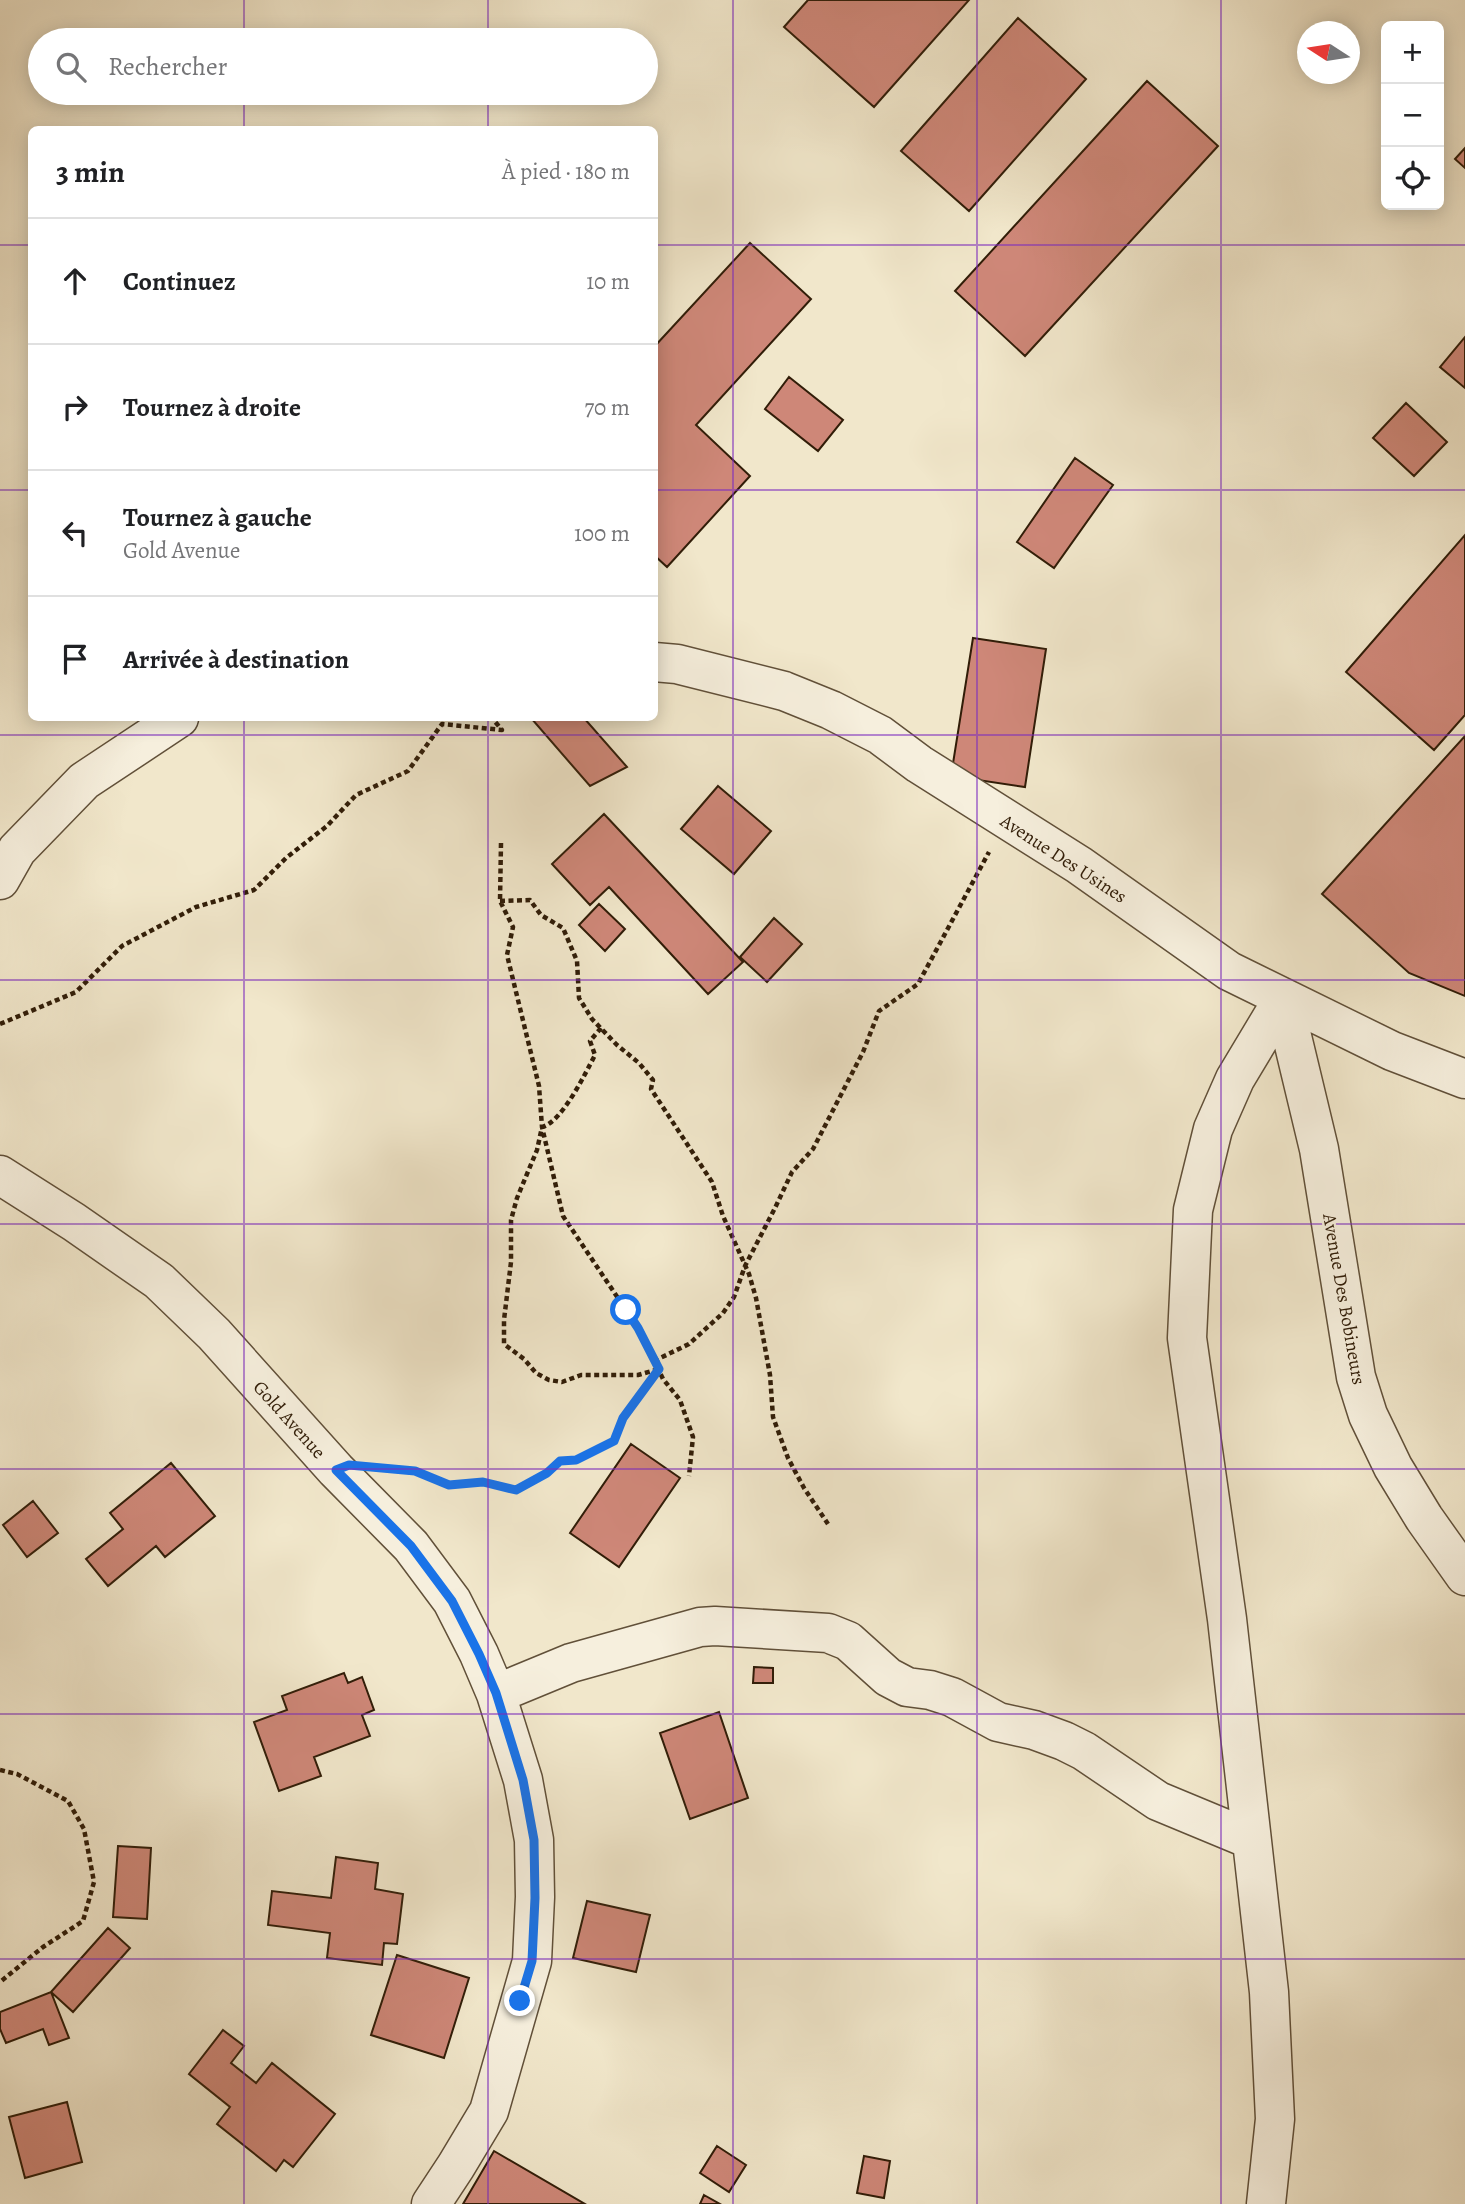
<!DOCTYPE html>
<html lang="fr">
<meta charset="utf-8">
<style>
body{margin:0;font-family:Alegreya,serif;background:#f6f6f6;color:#202124}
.controls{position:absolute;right:21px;top:21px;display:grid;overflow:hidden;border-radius:10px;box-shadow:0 4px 18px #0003}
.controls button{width:63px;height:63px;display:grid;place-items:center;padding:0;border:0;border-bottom:2px solid #e0e0e0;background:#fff;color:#202124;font:35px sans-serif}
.compass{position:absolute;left:1297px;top:21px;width:63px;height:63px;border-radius:50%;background:#fff;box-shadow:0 4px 18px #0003;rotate:282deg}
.stop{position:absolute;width:21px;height:21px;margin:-16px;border:5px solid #1a73e8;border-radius:50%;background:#fff}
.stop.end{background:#1a73e8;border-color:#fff;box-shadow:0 2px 7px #0008}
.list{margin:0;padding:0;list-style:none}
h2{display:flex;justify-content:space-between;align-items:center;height:91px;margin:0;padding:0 28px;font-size:30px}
h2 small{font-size:23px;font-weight:400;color:#757577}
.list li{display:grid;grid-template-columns:46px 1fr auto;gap:21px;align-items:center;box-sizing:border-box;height:126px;padding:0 28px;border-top:2px solid #e0e0e0}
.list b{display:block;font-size:26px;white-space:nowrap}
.list p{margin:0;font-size:23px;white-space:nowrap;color:#757577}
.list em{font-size:23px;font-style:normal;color:#757577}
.icon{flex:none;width:38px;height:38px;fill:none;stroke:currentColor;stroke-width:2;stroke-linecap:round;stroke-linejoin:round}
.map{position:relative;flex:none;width:1465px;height:2204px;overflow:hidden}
.search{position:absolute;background:#fff;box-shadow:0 4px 18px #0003;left:28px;top:28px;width:630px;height:77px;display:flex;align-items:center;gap:18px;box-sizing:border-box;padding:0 24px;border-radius:38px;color:#757577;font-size:26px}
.panel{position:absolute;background:#fff;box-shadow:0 4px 18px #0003;left:28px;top:126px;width:630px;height:595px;border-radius:10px}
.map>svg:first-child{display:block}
.building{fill:#ce8778;stroke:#311d08;stroke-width:2}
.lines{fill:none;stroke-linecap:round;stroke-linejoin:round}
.minor-casing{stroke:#615039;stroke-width:41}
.path{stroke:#311d08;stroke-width:4.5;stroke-dasharray:5 3.5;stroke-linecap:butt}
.minor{stroke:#f6efdd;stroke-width:38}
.route{stroke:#1a73e8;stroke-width:9}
.grid{fill:none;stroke:#7b2cbf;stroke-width:2;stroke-opacity:0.55}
.labels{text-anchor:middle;stroke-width:5;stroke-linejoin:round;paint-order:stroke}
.street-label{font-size:19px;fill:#311d08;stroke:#f6efdd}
</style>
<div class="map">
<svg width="1465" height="2204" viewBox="0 0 1465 2204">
<rect width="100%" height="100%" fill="#f1e7cb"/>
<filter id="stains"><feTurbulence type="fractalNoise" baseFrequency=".00286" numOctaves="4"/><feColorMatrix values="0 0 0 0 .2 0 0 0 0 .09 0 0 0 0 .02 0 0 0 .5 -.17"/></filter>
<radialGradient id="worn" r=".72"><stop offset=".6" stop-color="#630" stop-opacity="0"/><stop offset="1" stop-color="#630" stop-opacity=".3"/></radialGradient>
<path class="building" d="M808 0H969L874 107 784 27Z
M1018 18 1086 79 969 211 901 151Z
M1147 81 1218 146 1025 356 955 291Z
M1465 148V168L1455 159Z
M750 243 811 299 696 425 750 476 667 567 654 555V347Z
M1465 337V388L1440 367Z
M789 377 843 420 818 451 765 409Z
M1406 403 1447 442 1414 476 1373 438Z
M1075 458 1113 485 1054 568 1017 542Z
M1465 535V715L1434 750 1346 672Z
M973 638 1046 649 1025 787 951 776Z
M531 718H584L627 767 590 786Z
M1465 736V996L1409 973 1322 894Z
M718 786 771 831 734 874 681 829Z
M604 814 743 962 708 994 609 887 590 905 552 864Z
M599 904 625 929 605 951 579 925Z
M774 918 802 944 767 982 740 957Z
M631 1444 680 1478 619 1567 570 1533Z
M171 1463 215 1516 165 1557 156 1546 108 1586 86 1559 123 1529 110 1513Z
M33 1501 58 1533 27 1557 3 1525Z
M754 1667 773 1668V1683H753Z
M344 1673 348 1683 362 1677 374 1710 362 1715 370 1736 314 1757 321 1776 279 1791 254 1722 287 1710 282 1696Z
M719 1712 748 1798 690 1819 660 1733Z
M118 1846 151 1848 147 1919 113 1917Z
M336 1857 378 1863 375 1889 403 1894 397 1944 384 1943 382 1965 327 1958 330 1933 268 1925 272 1891 331 1898Z
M587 1901 650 1915 636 1972 573 1958Z
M108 1928 130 1948 73 2012 51 1992Z
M397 1955 469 1978 444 2058 371 2035Z
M51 1992 69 2038 49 2045 43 2029 6 2043 0 2029V2012Z
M223 2030 244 2046 231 2063 256 2083 272 2063 335 2114 293 2167 284 2160 276 2171 217 2124 230 2107 189 2074Z
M67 2102 82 2162 25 2178 9 2117Z
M717 2146 746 2165 729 2192 700 2173Z
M494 2151 585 2204H463Z
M864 2156 890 2161 884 2198 857 2193Z
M704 2195 720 2204H700Z"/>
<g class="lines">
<defs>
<path id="minor" d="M654 662 677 664 784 691 831 710 880 735 919 764 1079 865 1229 971 1392 1051 1465 1079
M0 880 17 850 84 781 179 718
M1283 999 1319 1149 1356 1377 1368 1415 1393 1467 1424 1518 1465 1576
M0 1175 74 1222 159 1281 214 1334 336 1470 411 1546 452 1601 479 1654 496 1694 523 1780 534 1840 535 1897 532 1961 489 2111 456 2166 431 2204
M496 1694 571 1663 700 1627 715 1626 828 1633 848 1641 888 1677 907 1687 930 1690 952 1697 998 1722 1034 1730 1064 1741 1084 1751 1158 1801 1252 1840
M1266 2204 1275 2119 1269 1992 1227 1619 1187 1338 1193 1210 1213 1129 1235 1079 1283 999"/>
</defs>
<use href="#minor" class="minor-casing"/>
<path class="path" d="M501 843 500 901 513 927 507 955 539 1086 542 1127 563 1216 638 1328 663 1379 680 1400 693 1437 689 1476
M500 901 530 900 541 915 563 928 577 961 579 998 592 1019 617 1045 639 1063 653 1080 651 1089 712 1182 723 1216 749 1274 756 1298 770 1375 773 1417 788 1458 804 1488 828 1524
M0 1024 76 992 122 946 196 907 254 890 286 858 327 826 356 795 408 771 442 724 502 730 492 718
M601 1028 590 1041 595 1055C585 1074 562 1122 542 1127L537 1150 517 1198 511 1220V1262L504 1320V1344L524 1359 536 1373 549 1380 562 1382 581 1375H638L659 1369
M654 1361 689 1344 723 1313 734 1297 745 1266 775 1208 792 1172 813 1149 863 1052 879 1011 918 984 989 852
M392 1469 415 1471 449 1485 483 1482 516 1490 547 1473 560 1461 576 1460 614 1441 623 1418 658 1370
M0 1770 17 1774 68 1801 84 1829 94 1882 83 1921 43 1947 0 1982"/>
<use href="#minor" class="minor"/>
</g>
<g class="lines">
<path class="route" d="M520 2001 532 1961 535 1898 534 1840 523 1780 496 1693 479 1654 452 1601 411 1546 336 1470 349 1465 415 1471 449 1485 483 1482 516 1490 547 1473 560 1461 576 1460 614 1441 623 1418 659 1369 638 1328 626 1310"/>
</g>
<path class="grid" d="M244 0V40M488 0V40M733 0V2204M977 0V2204M1221 0V2204M244 93V130M488 93V130M0 245H32M654 245H1465M0 490H32M654 490H1465M244 718V2204M488 718V2204M0 735H1465M0 980H1465M0 1224H1465M0 1469H1465M0 1714H1465M0 1959H1465"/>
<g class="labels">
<g class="street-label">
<text transform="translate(1064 858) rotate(33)" y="7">Avenue Des Usines</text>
<text transform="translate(1345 1299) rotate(80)" y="7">Avenue Des Bobineurs</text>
<text transform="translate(290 1419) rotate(48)" y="7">Gold Avenue</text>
</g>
</g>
<rect width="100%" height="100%" filter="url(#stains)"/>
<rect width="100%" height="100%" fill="url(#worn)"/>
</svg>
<div class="controls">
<button>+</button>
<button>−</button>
<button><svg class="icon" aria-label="locate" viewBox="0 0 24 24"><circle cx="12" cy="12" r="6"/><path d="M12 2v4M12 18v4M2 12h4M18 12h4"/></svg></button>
</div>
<svg class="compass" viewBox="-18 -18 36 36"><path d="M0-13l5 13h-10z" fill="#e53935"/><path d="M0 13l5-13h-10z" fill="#757577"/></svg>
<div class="stop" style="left:626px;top:1310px"></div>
<div class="stop end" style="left:520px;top:2001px"></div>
<div class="search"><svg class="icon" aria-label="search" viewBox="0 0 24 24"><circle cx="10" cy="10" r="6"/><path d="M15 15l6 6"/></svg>Rechercher</div>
<section class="panel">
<h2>3 min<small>À pied · 180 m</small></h2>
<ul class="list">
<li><svg class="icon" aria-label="ahead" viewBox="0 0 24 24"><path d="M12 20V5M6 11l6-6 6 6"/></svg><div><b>Continuez</b></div><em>10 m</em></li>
<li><svg class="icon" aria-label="right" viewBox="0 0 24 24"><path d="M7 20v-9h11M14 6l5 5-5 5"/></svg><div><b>Tournez à droite</b></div><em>70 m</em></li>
<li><svg class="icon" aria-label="left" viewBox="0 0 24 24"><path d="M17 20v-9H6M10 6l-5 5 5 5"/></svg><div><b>Tournez à gauche</b><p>Gold Avenue</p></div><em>100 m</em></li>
<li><svg class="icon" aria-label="arrive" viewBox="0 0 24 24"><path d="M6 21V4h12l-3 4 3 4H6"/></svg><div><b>Arrivée à destination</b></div></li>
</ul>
</section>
</div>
